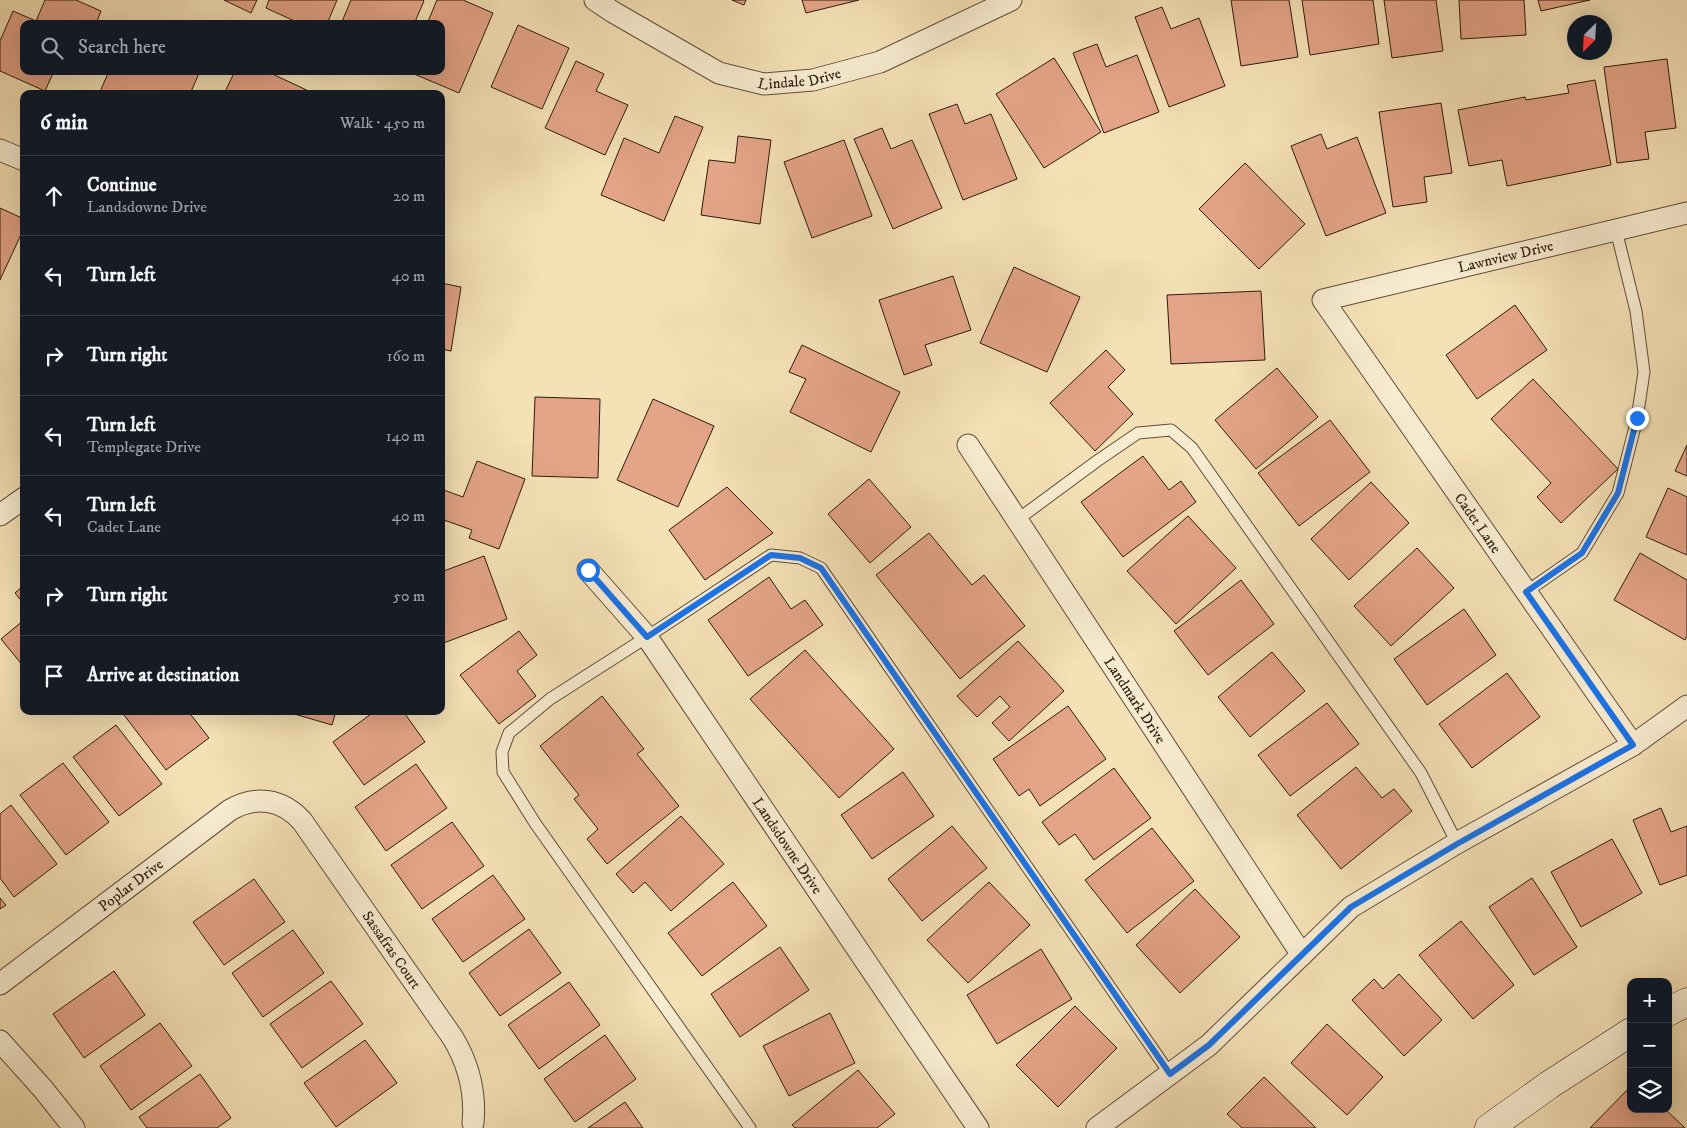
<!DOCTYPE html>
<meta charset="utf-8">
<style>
body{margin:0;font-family:"IM FELL DW Pica",serif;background:#20242c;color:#f1f3f6}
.controls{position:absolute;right:15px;bottom:15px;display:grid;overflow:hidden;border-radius:10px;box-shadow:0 5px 20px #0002}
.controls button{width:45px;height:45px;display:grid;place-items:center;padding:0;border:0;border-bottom:1px solid #363941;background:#171b24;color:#f1f3f6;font:25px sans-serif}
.compass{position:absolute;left:1567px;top:15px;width:45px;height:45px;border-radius:50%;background:#171b24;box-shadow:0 5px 20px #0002;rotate:204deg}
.stop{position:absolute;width:15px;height:15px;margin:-11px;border:4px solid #1a73e8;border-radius:50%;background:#fff}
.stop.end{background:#1a73e8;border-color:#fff;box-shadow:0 1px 5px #0008}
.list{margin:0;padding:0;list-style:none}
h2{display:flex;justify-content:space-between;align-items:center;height:65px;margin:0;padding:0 20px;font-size:21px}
h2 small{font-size:16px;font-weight:400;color:#9ea1a6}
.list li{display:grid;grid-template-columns:32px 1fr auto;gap:15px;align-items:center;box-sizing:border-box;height:80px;padding:0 20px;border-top:1px solid #363941}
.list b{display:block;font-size:19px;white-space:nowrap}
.list p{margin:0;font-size:16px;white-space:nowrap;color:#9ea1a6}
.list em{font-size:16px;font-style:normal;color:#9ea1a6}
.icon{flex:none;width:28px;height:28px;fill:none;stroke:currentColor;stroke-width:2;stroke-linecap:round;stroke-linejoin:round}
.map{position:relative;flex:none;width:1687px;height:1128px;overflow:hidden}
.search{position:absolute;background:#171b24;box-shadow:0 5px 20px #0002;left:20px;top:20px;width:425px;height:55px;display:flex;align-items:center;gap:12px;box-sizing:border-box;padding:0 18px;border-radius:10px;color:#9ea1a6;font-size:19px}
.panel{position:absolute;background:#171b24;box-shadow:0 5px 20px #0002;left:20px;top:90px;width:425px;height:625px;border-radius:10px}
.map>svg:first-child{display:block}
.building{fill:#e4a487;stroke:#2d1a11}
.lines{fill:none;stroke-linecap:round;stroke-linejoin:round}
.lane-casing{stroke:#5f4c3a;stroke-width:13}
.street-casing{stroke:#5f4c3a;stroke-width:23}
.secondary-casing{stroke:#2d1a11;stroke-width:29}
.lane{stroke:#f8ecd0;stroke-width:11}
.street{stroke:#f8ecd0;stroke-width:21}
.secondary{stroke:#f8ecd0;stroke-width:28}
.route{stroke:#1a73e8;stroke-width:6}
.labels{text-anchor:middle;stroke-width:4;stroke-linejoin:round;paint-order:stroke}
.street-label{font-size:15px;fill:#2d1a11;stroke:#f8ecd0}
</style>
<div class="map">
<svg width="1687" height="1128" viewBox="0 0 1687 1128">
<rect width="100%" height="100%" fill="#f5e1b6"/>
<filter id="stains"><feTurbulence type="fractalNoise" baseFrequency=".004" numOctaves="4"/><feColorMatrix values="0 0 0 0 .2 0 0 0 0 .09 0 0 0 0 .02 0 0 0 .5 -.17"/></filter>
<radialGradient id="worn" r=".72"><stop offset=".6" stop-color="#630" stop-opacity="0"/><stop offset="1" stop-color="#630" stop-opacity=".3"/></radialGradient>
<path class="building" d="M45 0H76L101 11 96 24H24V71H54L45 91 0 71V41L13 11 36 21Z
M224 0H257L251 13Z
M269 0H337L327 24H301L266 8Z
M351 0H423L424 1 414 24H341Z
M437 0H463L493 13 459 93 407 71H441V24H427Z
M732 0H746L744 5Z
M802 0H859L806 13Z
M1231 0H1289L1298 57 1241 66Z
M1302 0H1373L1379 44 1310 55Z
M1384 0H1436L1443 51 1392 58Z
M1459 0H1524L1526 35 1461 39Z
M1538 0H1590L1541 11Z
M1162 7 1171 29 1199 18 1225 86 1169 107 1135 17Z
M518 25 569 48 542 109 491 87Z
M1097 44 1106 67 1137 55 1159 112 1104 133 1073 53Z
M1054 58 1101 132 1044 168 996 94Z
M1667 59 1676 128 1645 132 1649 159 1617 163 1604 67Z
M576 61 604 74 596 91 628 105 605 155 545 128Z
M109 71H200L190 94H99Z
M235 71H266L315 94H224Z
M1595 80 1611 165 1507 186 1502 160 1469 166 1458 110 1525 97 1526 100 1569 93 1567 85Z
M1441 103 1452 173 1424 177 1427 202 1393 207 1379 112Z
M957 104 965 124 991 114 1017 179 963 200 929 114Z
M675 116 703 127 664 221 601 195 624 138 659 153Z
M882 128 891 149 912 140 942 208 893 229 854 139Z
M1321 134 1327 149 1357 137 1386 213 1326 236 1291 146Z
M738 136 771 140 760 224 701 215 709 160 735 163Z
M844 140 872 216 812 238 784 162Z
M1245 163 1305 224 1259 269 1199 209Z
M0 208 24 219V228L0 280Z
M1014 267 1080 297 1047 372 980 343Z
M953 276 971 330 925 345 932 365 904 375 879 300Z
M441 283 461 287 451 351 441 349Z
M1261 291 1265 360 1171 364 1167 295Z
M1515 305 1547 350 1477 399 1446 355Z
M802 345 900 392 871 452 790 412 806 379 789 372Z
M1106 350 1125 370 1108 387 1133 414 1095 451 1050 403Z
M1277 368 1318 417 1256 469 1215 420Z
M1533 379 1618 469 1561 523 1537 497 1551 483 1491 419Z
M535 397 600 399 598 478 532 476Z
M653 399 714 426 678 507 617 480Z
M1330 420 1370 472 1299 526 1258 473Z
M1687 445V476L1675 471Z
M1143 456 1169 490 1181 481 1196 502 1123 557 1081 502Z
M477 461 525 479 499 549 469 538 472 530 441 519V489L463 497Z
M869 479 911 527 870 563 828 514Z
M1371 482 1409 523 1349 580 1311 539Z
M727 487 773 533 705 580 669 530Z
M1668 488 1687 497V555L1646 537Z
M1188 516 1236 568 1176 624 1127 571Z
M929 533 972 585 984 575 1025 626 960 679 876 575Z
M1417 548 1454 588 1391 646 1354 606Z
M1640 553 1687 580V636L1685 640 1614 600Z
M484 556 507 619 441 644V572Z
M769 577 791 609 805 600 823 625 748 676 708 620Z
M1241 580 1274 624 1208 675 1174 631Z
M24 585V604L15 593Z
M1464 609 1496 655 1427 705 1394 659Z
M24 620V667L1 639Z
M519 631 537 655 517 671 536 696 499 724 460 675Z
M1018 641 1064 691 1009 741 992 723 1010 707 1000 696 977 717 957 696Z
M805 650 894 749 839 798 750 699Z
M1272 652 1305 691 1250 737 1218 697Z
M1507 673 1540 717 1472 768 1439 724Z
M602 696 644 749 637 754 679 806 607 864 587 839 598 829 574 799 579 795 540 746Z
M1327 703 1359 744 1290 796 1258 755Z
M1068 706 1106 759 1040 806 1029 789 1019 796 993 759Z
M121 711H188L209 738 166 770Z
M284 711H336L332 725Z
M375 711H403L425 742 364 785 333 742Z
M116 725 162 784 119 816 73 757Z
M63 763 109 822 66 855 20 795Z
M416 764 447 808 386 851 355 807Z
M1356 767 1382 798 1394 789 1412 811 1341 869 1297 815Z
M1114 768 1151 818 1094 860 1075 834 1059 845 1042 822Z
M903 772 934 816 872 859 841 815Z
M11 805 57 864 14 897 0 878V814Z
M1661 808 1671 832 1687 826V875L1660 885 1633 820Z
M681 816 724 864 671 911 645 882 633 893 616 874Z
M452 822 484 866 422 909 391 865Z
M952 826 987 868 922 921 888 879Z
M1152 828 1194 881 1127 933 1085 880Z
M1612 839 1642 893 1581 927 1551 872Z
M493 875 525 919 463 962 432 919Z
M1532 878 1577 947 1534 975 1489 907Z
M254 879 285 922 224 965 193 922Z
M733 882 767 926 702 976 668 933Z
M989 882 1030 925 968 983 927 940Z
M1195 889 1240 937 1180 993 1136 945Z
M0 898 6 905 0 909Z
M1461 921 1514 985 1473 1019 1419 955Z
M529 929 561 973 500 1016 469 973Z
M293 930 324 973 263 1017 232 973Z
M780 947 809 990 740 1037 711 994Z
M1041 949 1072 999 997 1044 967 995Z
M114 971 145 1015 84 1058 53 1014Z
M1399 974 1442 1020 1404 1056 1352 1000 1374 979 1383 989Z
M331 981 363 1024 302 1068 270 1024Z
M569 982 600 1025 539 1069 508 1025Z
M1075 1006 1117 1048 1058 1107 1016 1065Z
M830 1013 855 1063 789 1096 763 1046Z
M160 1023 192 1066 131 1110 100 1066Z
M1327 1024 1383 1077 1347 1115 1291 1063Z
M605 1035 636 1079 575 1122 544 1079Z
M365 1040 397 1083 336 1127 304 1083Z
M858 1070 895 1114 877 1128H795L792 1125Z
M200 1074 231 1118 217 1128H147L139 1117Z
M1264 1077 1316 1128H1242L1227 1114Z
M1631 1086V1109H1665L1685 1128H1590Z
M625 1102 643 1128H588Z"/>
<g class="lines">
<defs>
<path id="lane" d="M1017 520 1097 461 1138 433 1171 430 1192 448 1421 773 1457 843
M1526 592 1582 553 1618 493 1637 419 1644 372 1636 311 1616 230
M750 1128 535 823 503 772 502 752 509 733 550 699 647 637 771 555 800 558 821 568 1170 1074"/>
<g id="street">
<path id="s1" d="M595 0 613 12 719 73 764 84 813 80 880 62 1011 0"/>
<path d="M0 150 24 160"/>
<path id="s2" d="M968 445 1302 955"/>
<path d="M0 515 24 498"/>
<path id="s3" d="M588 570 647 637 978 1128"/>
<path id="s4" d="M1633 745 1323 300 1687 213"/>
<path id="s5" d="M0 984 230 810C256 795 282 799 302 821L453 1038C469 1065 476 1092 473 1123"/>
<path d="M0 1041 43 1089 74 1128"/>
<path d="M1097 1128 1209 1045 1351 907 1457 843 1633 745 1687 706"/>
</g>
<path id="secondary" d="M1668 1012 1687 1002
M1489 1128 1549 1085 1631 1032"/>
</defs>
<use href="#lane" class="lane-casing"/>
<use href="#street" class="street-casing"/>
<use href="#secondary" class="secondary-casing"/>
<use href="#lane" class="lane"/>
<use href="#street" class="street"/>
<use href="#secondary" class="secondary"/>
</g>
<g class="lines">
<path class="route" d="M588 570 647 637 771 555 800 558 821 568 1170 1074 1209 1045 1351 907 1457 844 1633 745 1526 592 1582 553 1618 493 1637 418"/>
</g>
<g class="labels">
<g class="street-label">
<text dy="5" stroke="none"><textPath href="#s1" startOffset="226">Lindale Drive</textPath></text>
<text dy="5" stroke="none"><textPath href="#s4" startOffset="730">Lawnview Drive</textPath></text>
<text transform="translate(1478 523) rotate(55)" y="5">Cadet Lane</text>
<text dy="5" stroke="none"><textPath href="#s2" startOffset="305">Landmark Drive</textPath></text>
<text dy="5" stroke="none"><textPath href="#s3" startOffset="341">Landsdowne Drive</textPath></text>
<text dy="5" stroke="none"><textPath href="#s5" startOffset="164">Poplar Drive</textPath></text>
<text dy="5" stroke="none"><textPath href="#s5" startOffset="525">Sassafras Court</textPath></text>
</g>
</g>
<rect width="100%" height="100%" filter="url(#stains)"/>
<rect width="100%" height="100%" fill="url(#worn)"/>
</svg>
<div class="controls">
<button>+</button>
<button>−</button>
<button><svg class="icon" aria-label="layers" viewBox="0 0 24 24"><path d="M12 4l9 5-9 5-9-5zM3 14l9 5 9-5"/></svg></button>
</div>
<svg class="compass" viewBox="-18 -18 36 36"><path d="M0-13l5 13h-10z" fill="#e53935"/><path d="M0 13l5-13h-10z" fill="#9ea1a6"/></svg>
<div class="stop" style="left:588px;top:570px"></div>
<div class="stop end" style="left:1637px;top:418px"></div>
<div class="search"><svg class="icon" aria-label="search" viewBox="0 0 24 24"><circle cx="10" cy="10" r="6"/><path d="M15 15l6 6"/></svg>Search here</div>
<section class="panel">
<h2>6 min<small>Walk · 450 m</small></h2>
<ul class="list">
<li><svg class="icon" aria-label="ahead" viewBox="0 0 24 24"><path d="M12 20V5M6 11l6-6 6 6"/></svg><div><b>Continue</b><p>Landsdowne Drive</p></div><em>20 m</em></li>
<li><svg class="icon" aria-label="left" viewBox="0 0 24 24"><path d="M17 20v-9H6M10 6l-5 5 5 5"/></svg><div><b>Turn left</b></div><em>40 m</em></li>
<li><svg class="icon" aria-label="right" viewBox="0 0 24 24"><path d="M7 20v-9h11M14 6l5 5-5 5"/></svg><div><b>Turn right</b></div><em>160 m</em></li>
<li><svg class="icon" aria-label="left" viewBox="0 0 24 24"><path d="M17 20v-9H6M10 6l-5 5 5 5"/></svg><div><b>Turn left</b><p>Templegate Drive</p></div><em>140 m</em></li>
<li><svg class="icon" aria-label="left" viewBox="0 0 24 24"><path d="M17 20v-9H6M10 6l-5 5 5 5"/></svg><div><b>Turn left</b><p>Cadet Lane</p></div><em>40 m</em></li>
<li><svg class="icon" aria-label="right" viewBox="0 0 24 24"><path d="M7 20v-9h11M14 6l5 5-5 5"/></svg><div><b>Turn right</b></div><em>50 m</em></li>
<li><svg class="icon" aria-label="arrive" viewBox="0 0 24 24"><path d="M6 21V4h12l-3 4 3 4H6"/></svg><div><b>Arrive at destination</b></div></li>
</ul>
</section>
</div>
